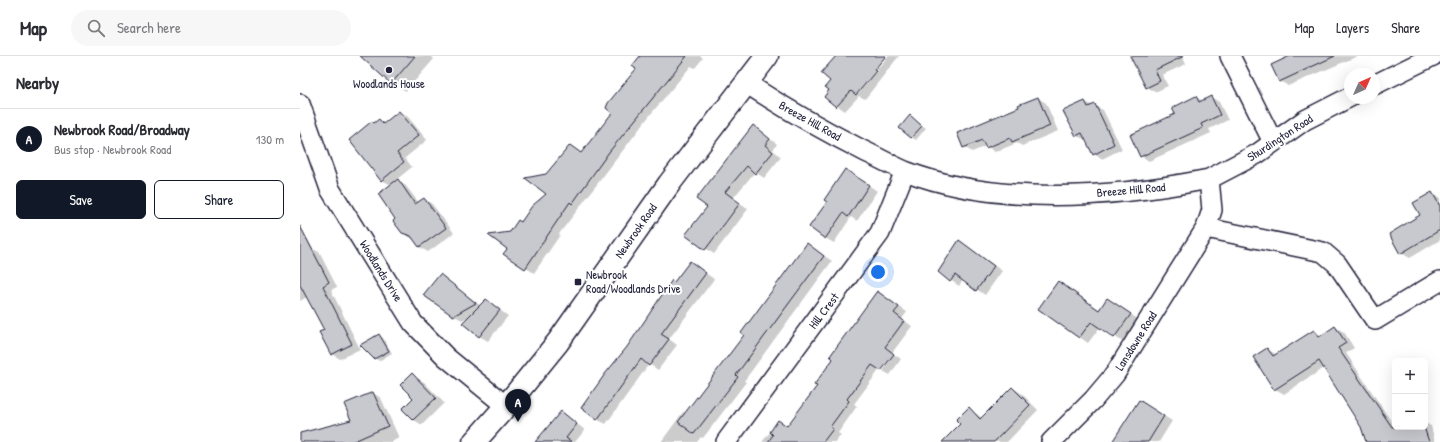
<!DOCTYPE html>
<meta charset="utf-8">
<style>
body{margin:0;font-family:"Patrick Hand",sans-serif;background:#f7f7f7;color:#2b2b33}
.controls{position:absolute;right:12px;bottom:12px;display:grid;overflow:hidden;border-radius:6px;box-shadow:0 4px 16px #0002}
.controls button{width:36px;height:36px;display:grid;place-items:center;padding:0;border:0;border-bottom:1px solid #e1e1e2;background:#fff;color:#2b2b33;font:20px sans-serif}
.compass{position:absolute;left:1044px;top:12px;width:36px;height:36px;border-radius:50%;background:#fff;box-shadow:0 4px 16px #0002;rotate:45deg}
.you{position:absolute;left:578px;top:216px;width:14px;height:14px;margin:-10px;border:3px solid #fff;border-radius:50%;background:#1a73e8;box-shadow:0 0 0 6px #1a73e833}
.badge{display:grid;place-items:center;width:26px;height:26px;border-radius:50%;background:#111827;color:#fff;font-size:13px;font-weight:700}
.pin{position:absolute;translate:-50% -33px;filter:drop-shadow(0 1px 2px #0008)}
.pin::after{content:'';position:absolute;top:21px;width:14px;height:12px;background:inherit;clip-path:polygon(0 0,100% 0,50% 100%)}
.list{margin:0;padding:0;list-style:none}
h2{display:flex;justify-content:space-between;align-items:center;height:52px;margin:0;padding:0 16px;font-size:17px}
h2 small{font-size:13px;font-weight:400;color:#7c7c81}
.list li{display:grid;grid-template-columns:26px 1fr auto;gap:12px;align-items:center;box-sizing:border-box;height:60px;padding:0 16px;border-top:1px solid #e1e1e2}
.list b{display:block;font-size:15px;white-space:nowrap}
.list p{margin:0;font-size:13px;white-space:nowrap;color:#7c7c81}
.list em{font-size:13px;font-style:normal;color:#7c7c81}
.actions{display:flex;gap:8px;padding:12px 16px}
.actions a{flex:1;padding:9px 0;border:1px solid #111827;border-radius:6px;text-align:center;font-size:14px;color:#111827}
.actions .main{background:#111827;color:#fff}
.icon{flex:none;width:22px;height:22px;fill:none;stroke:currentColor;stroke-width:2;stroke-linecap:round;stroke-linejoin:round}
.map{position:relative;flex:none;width:1140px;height:386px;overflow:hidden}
header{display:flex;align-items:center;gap:24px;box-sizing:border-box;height:56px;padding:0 20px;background:#fff;border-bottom:1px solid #e1e1e2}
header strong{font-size:19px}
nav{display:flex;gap:22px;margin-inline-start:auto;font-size:14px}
.search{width:280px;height:36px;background:#f7f7f7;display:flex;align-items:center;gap:10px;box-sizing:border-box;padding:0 14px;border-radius:22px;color:#7c7c81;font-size:15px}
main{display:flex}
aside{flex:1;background:#fff}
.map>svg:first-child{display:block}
.shadow{fill:#0003}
.building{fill:#c8c8cf;stroke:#22223b}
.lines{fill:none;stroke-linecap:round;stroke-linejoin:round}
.minor-casing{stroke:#22223b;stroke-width:22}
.highway-casing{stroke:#22223b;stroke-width:25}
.minor{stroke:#fff;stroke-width:19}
.highway{stroke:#fff;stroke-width:22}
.poi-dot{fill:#22223b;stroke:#fff;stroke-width:1.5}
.labels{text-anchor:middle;stroke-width:4;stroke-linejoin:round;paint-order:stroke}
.poi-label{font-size:12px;fill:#22223b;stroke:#fff}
.street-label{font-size:12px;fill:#22223b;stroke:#fff}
</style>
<header>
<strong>Map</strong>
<div class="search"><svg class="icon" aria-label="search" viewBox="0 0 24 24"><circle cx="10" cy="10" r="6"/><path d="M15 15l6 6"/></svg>Search here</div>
<nav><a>Map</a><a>Layers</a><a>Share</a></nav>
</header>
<main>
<aside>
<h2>Nearby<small></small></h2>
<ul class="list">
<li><span class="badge">A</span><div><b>Newbrook Road/Broadway</b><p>Bus stop · Newbrook Road</p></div><em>130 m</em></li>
</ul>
<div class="actions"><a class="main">Save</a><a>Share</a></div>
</aside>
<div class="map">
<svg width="1140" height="386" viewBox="0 0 1140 386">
<rect width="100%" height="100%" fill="#fff"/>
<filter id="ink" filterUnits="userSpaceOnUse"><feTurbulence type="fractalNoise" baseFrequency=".025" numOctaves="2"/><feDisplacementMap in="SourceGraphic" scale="8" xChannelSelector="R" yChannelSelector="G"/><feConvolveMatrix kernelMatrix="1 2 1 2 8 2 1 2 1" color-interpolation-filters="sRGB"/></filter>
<g filter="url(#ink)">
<path class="shadow" d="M61 0H131L134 3 106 35 92 27Z
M341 0H400L403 2 395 12 391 10 350 59 259 178 260 179 234 217 205 198 208 193 210 177 247 138V119L270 90 282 98 313 57 338 13Z
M539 0H586L554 39H557L588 0H599L565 43 559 40 545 55 525 41 531 34V25Z
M832 0H882L886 8 862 19 868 30 855 36 847 31Z
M992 0H1058L988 30 980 25Z
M896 41 903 45 911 41 919 46 928 64 909 73 911 77 849 105 841 100 876 59Z
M738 42 746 47 758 75 722 90 717 87 695 96 686 90 672 96 664 91Z
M785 46 803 54 822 93 802 103 794 98 787 84 776 80Z
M100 56 108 61 127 84 105 102 112 111 96 124 106 130 119 147 124 143 132 148 154 177 128 196 119 191 113 183 102 177 97 163 91 129 82 124 75 68 79 65 85 68Z
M611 61 626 72 616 84 611 81Z
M454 71 477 88 473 94 481 101 464 122 455 116 433 142 448 153 414 198 386 179 408 150Z
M554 119 577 135 557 165 551 161 534 187 525 182Z
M1132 137 1140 142V184L1110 202 1101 197Z
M0 169 13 193 19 196 37 231 31 234 60 293 40 303 32 298 25 274 7 241 0 245Z
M667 190 702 215 685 239 663 224 659 230 639 216Z
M516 194 532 205 444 325 446 326 403 382 401 381 397 386H361L383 356 386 357Z
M398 212 414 223 369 283 377 289 358 314 349 308 306 368 298 364 282 352 375 227Z
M140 219 181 250 186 244 208 260 188 285 179 280 170 260 162 264 153 259Z
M767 231 800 254 816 248 839 264 823 286 800 271 788 287 739 253Z
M578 236 607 256 602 263 612 270 554 348 557 350 538 377 541 379 535 386H462L479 365 488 371 518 330Z
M1035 271 1044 276 1054 292 1046 297 1095 371H1125V367L1131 370 1135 386H1067L1062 370 1024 312 984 338 975 333 967 293 977 299 1014 275 1023 280Z
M79 279 83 282 92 297 79 305 75 302Z
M594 298 601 303 590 319 583 315Z
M115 321 124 326 144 347 122 369 114 364 103 353 114 342Z
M713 332 721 337 738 354 707 386H648L661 368 669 353 682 362Z
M73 337 81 342 99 382 91 386H11L53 365Z
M848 350 872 365 859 386H823Z
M261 356 285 374 275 386H237Z"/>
<path class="building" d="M60 0H115L91 28Z
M340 0H387L309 96 272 148 270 146 225 213 203 198 207 193 188 179 210 176 218 164 221 166 232 150 246 138 225 122 246 118 270 89 281 97 312 57 306 52 308 47 336 13 332 10Z
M536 0H586L574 14 576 15 556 39 551 35 536 51 524 41 529 34 525 31 530 25 521 17Z
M830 0H884L855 14 860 25 846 32Z
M990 0H1035L979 26 971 9Z
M896 40 899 46 911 40 920 59 901 68 903 72 840 101 830 79 875 58 872 52Z
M738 41 750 70 712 86 710 82 686 92 682 84 663 92 657 77 719 51 718 49Z
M785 45 788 51 795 48 814 88 793 99 782 77 776 80 763 55Z
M99 55 119 79 97 97 104 106 81 125 49 84 72 65 74 67 79 63 83 68Z
M610 59 622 70 611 82 599 72Z
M453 69 470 83 465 89 473 96 455 118 447 110 425 136 440 147 405 194 385 179 407 151 396 143Z
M545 113 569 129 548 161 543 157 525 183 509 171 527 146 524 144Z
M98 123 115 148 124 142 146 172 119 191 111 180 102 177 93 165 95 163 78 138Z
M1132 136 1140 150V174L1100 198 1089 178 1120 159 1113 147Z
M0 170 29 226 23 230 52 288 31 299 19 276 24 274 0 229Z
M659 184 694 210 676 235 655 219 650 226 638 216Z
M507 187 524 200 436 319 438 321 394 378 378 366 444 279 441 277Z
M390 205 406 217 361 278 369 283 349 310 341 303 297 364 281 352 305 318 327 291 372 224 374 226Z
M140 218 176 247 153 260 123 239Z
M758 225 799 254 807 242 831 258 814 282 791 266 779 282 738 253Z
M577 235 599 251 594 257 604 265 585 291 594 298 581 315 572 309 547 343 549 345 530 371 533 373 523 386H468L473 379 470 376 478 364 487 370 517 330 514 329 533 303 530 300Z
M186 243 200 254 179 281 162 267Z
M1035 270 1046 287 1038 292 1092 371H1124L1129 386H1066L1061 371 1019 305 974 334 953 301 967 292 973 300 1014 274 1019 281Z
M79 278 89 295 74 303 60 289Z
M112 317 136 342 113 364 102 353 113 342 100 329Z
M712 331 730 349 694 386H642L660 368 656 364 669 351 680 363Z
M73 336 88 370 52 386H0V377L51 364 44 348Z
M839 344 864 360 848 386H812Z
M261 355 277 368 266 382 272 386H235Z"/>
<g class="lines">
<defs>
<path id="minor" d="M930 0 973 86
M446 27C484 52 523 74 564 95 577 101 591 109 605 115 699 151 812 142 909 123L912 154 906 172 1023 196 1037 208 1075 264 1140 225
M1074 29 1133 0
M0 48 30 133 113 267 146 301 206 350
M909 123 957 98 1005 64 1050 41
M426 386 580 177 605 115
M751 386 793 344 815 318 906 172"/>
<path id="highway" d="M174 386 206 350 258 286 369 128 467 0"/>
</defs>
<use href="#minor" class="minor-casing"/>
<use href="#highway" class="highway-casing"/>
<use href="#minor" class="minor"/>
<use href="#highway" class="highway"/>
</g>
</g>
<g class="poi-dot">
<circle cx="89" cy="14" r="4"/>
<rect x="274" y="222" width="8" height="8" rx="2"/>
</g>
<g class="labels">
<g class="poi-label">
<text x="89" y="32">Woodlands House</text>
<text x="286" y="223" text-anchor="start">Newbrook<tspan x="286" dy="14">Road/Woodlands Drive</tspan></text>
</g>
<g class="street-label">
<text transform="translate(510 65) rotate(29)" y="4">Breeze Hill Road</text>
<text transform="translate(980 82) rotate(-33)" y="4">Shurdington Road</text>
<text transform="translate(831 134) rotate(-5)" y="4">Breeze Hill Road</text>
<text transform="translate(336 175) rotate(-55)" y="4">Newbrook Road</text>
<text transform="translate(81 215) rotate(58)" y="4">Woodlands Drive</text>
<text transform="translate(524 255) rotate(-53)" y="4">Hill Crest</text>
<text transform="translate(836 285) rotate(-58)" y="4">Lansdowne Road</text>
</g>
</g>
</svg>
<div class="controls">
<button>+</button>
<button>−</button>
</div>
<svg class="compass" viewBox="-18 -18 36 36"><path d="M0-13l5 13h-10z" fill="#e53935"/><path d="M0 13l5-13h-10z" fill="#7c7c81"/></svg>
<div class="you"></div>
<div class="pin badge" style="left:218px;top:366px">A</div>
</div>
</main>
